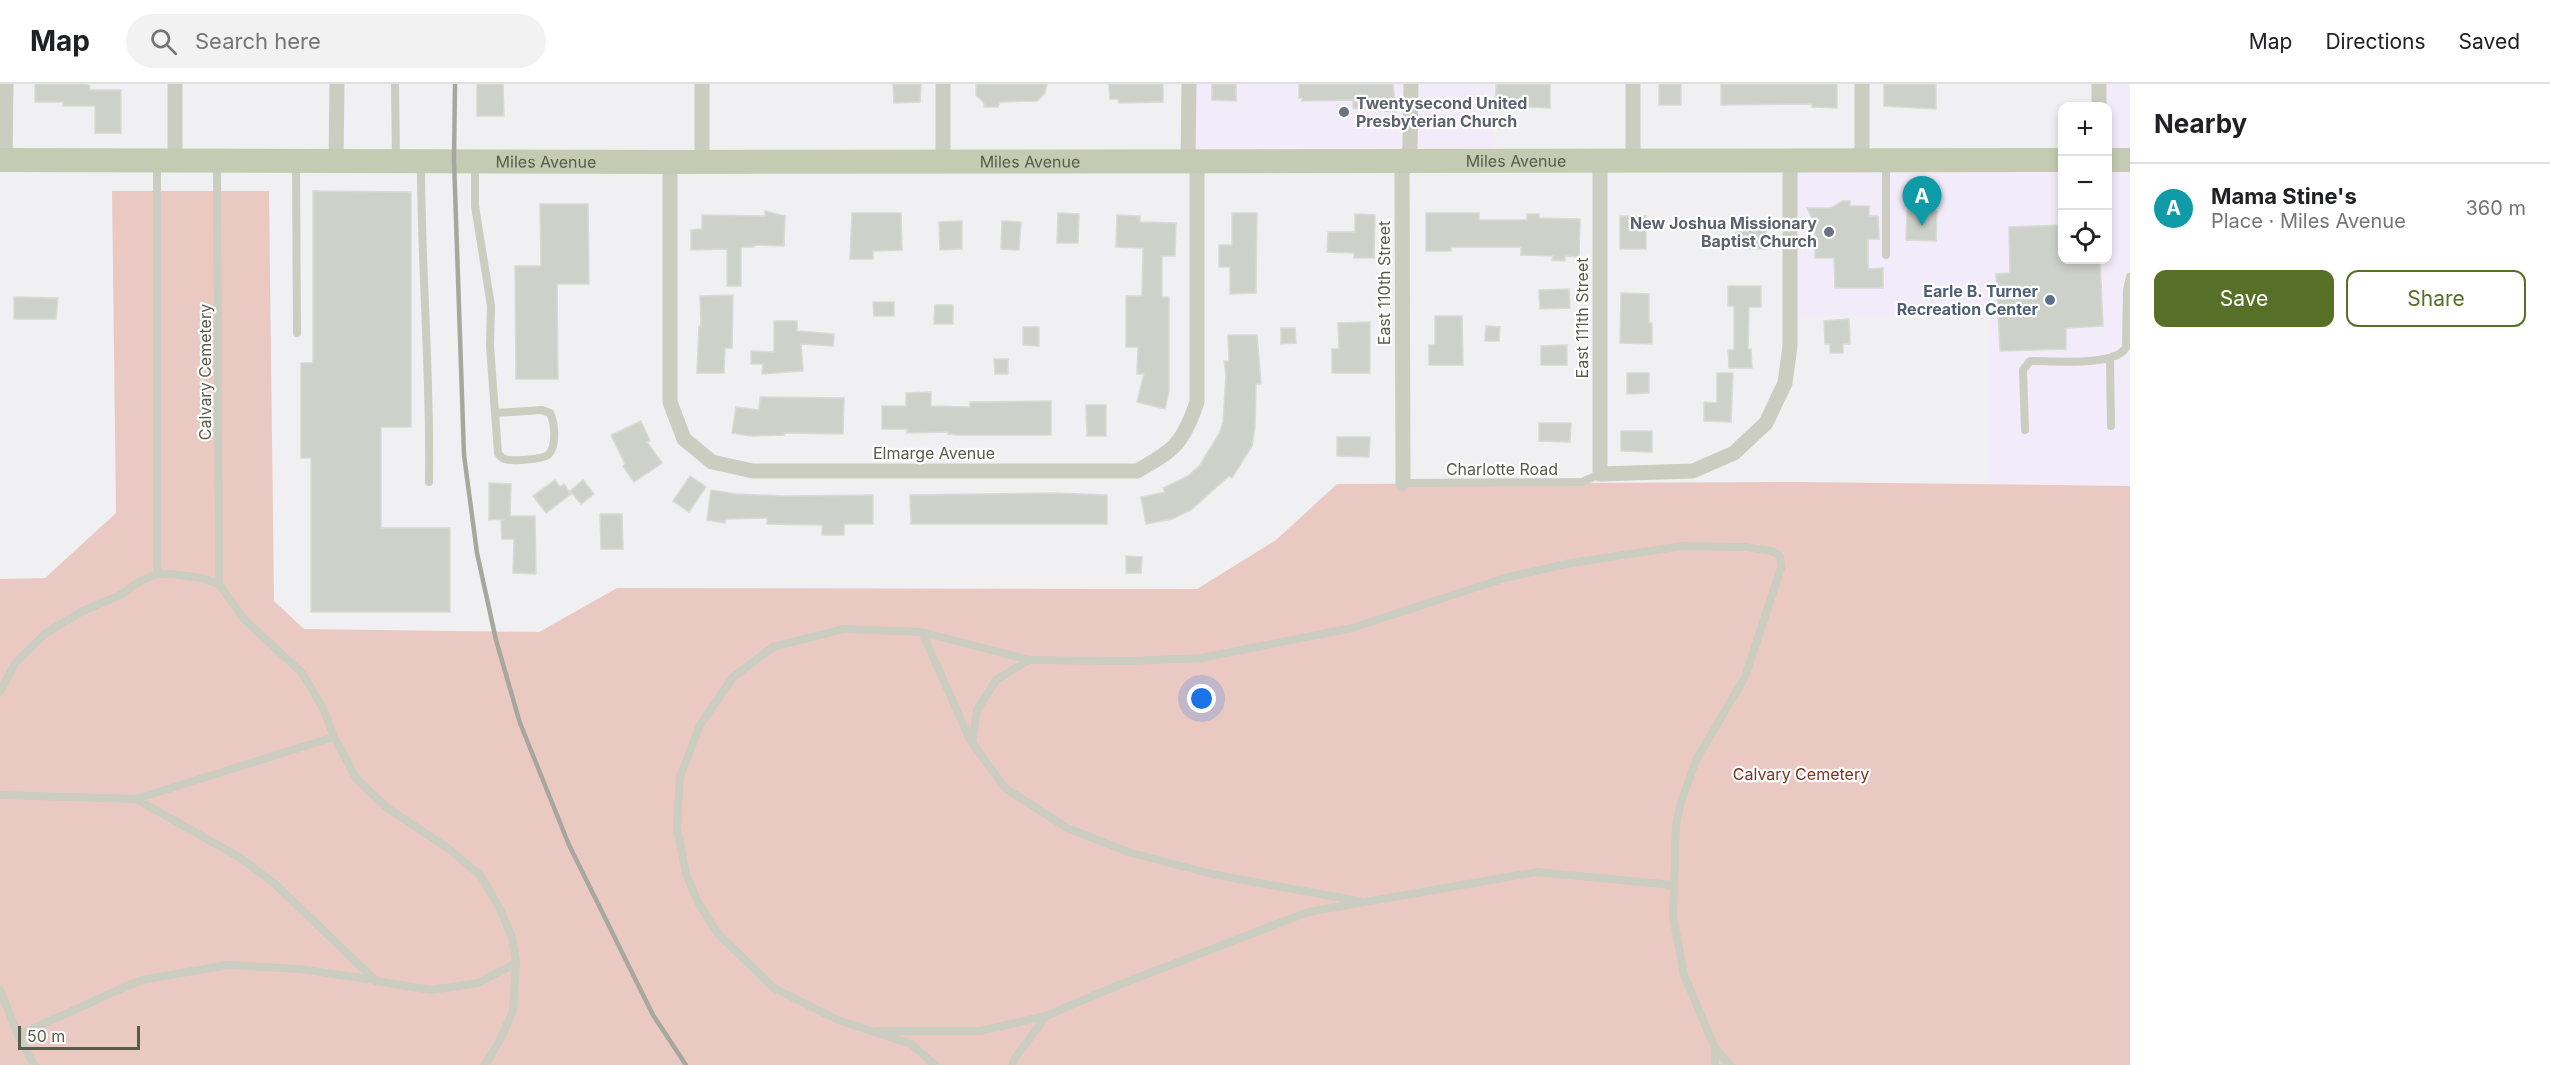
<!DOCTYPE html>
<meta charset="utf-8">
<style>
body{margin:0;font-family:Inter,sans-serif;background:#f2f2f2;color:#202124}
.controls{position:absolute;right:18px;top:18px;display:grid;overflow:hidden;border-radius:12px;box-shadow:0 3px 9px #0003}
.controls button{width:54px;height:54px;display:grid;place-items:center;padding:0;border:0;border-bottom:2px solid #e0e0e0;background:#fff;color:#202124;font:30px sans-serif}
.scale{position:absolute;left:18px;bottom:15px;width:122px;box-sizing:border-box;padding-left:6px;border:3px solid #575b4a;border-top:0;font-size:16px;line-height:21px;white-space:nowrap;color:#575b4a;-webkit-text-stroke:4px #fff;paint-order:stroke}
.you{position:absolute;left:1202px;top:615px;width:21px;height:21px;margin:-15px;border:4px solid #fff;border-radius:50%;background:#1a73e8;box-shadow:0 0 0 9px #1a73e833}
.badge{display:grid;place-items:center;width:39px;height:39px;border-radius:50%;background:#577028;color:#fff;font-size:20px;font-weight:700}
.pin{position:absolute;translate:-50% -50px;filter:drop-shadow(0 2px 3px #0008)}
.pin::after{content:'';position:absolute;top:32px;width:21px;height:18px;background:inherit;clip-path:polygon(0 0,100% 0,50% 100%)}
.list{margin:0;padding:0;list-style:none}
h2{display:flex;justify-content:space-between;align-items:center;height:78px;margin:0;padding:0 24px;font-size:26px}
h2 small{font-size:20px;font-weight:400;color:#757577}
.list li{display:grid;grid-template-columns:39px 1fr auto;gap:18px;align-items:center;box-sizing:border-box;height:90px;padding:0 24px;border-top:2px solid #e0e0e0}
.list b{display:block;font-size:22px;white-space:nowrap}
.list p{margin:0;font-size:20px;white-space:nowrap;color:#757577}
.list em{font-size:20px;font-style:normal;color:#757577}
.actions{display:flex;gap:12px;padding:18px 24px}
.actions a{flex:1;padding:14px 0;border:2px solid #577028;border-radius:12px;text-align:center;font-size:21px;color:#577028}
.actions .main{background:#577028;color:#fff}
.icon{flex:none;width:33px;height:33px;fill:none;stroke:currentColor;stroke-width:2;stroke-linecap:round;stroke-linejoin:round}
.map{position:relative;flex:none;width:2130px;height:981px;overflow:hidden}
header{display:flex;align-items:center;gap:36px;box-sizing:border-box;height:84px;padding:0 30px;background:#fff;border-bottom:2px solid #e0e0e0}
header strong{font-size:28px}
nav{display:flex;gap:33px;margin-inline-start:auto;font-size:21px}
.search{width:420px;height:54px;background:#f2f2f2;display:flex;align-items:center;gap:15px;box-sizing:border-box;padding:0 21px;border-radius:33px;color:#757577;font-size:22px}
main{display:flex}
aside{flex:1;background:#fff}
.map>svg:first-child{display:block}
.commercial{fill:#f2ebfa}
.green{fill:#ebc9c3}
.building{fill:#ced1ca;stroke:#d8dad4;stroke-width:1.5}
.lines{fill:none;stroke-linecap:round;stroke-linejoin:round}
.lane{stroke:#cacdc0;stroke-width:8}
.street{stroke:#cacdc0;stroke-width:15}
.primary{stroke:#c5cbb2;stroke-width:24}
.rail{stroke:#a6a8a0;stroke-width:4.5}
.worship-dot{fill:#6b7280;stroke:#fff;stroke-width:2}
.service-dot{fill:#5c6f8a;stroke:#fff;stroke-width:2}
.labels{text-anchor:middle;stroke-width:4.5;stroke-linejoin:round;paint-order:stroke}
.worship-label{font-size:16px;font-weight:bold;fill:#5b616d;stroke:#fff;text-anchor:start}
.street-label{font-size:16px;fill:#575b4a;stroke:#fff}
.service-label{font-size:16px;font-weight:bold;fill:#4e5e75;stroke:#fff;text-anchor:end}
.park-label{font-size:16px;fill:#763721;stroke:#fff}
</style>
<header>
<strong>Map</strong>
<div class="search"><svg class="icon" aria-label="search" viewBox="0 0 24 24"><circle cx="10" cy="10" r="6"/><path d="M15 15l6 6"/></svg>Search here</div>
<nav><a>Map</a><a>Directions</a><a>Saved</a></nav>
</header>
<main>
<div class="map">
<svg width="2130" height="981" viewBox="0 0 2130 981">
<rect width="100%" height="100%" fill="#f0f0f2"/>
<path class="commercial" d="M1189 0H1494L1493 78H1188Z
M2099 0H2130V402L1989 400V232H1790V78L2062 76V176H2108V22H2099Z"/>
<path class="green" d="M112 107H269L274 517 304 545 539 548 617 504 1197 505 1276 456 1337 400 1800 398 2130 402V981H0V495L45 494 116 429Z"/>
<path class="building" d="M35 0H86L90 2V6H121V49H95V22H63V18H35Z
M477 0H503L504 32H477Z
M893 0H921L920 18 894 19Z
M976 0H1047L1045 9 1037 17 1000 18 998 23H984V19L976 11Z
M1109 0H1163V18L1119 19 1118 15H1110Z
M1212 0H1236V17L1212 16Z
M1299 0H1393L1396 28 1353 24V16L1302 17V14H1299Z
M1496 0H1550V24L1495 22Z
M1659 0H1681V21H1659Z
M1721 0H1837V24L1812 23V20L1721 21Z
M1884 0H1936V25L1884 22Z
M313 107 411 108V343H381V444H450V528H311V374H301V279H313Z
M1842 117H1850V122H1869V132H1878L1879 155H1868V185L1883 184V204H1835L1834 174H1815V140L1807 124H1831Z
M540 120H588L589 200H557L558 295H516L515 182H541Z
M765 127 785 132 784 162 754 161V163H741V202H727V165L691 166V146L702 145V131L765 132Z
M1907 127H1937L1936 157 1906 156Z
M852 129H901L902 166 873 167V175H850Z
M1058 129 1079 130 1078 159H1057Z
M1232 129H1257L1256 209 1230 210V183H1219V161H1232Z
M1426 129H1479V136H1527V130H1539V134L1580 135 1579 173 1565 172V177L1552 176 1553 172 1521 171V163H1451V167H1426Z
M1355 130 1375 131 1374 174H1354V169L1327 168 1328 148H1355Z
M1117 131 1140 132V138L1176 139 1175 172H1162V213H1169V307L1165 325 1137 318 1144 290H1137L1138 263H1126V212H1142L1143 164 1116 163Z
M1620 132H1646V165H1620Z
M1736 135 1767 136 1766 165 1735 164Z
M962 137V165L940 166 939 138Z
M1002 137 1021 138 1019 166 1001 165Z
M2062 141V176H2100L2103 242 2066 244V265L2000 267 1996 190 2010 189 2009 143Z
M1728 202H1761V223H1749L1748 265H1751L1752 284H1729L1728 266H1734V222H1728Z
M1569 205 1570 224 1540 225 1539 206Z
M1621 209 1649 210V239H1652V260L1620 259Z
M733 211 732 264H725L724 289H697L699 242H701L700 212Z
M14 213 58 214 56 235H14Z
M873 218H894V232H874Z
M935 221H953V240H934Z
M1435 232H1462L1463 281H1429V261H1435Z
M1849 235 1850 260H1843V269H1830V260H1825L1824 237Z
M774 237H797V247L834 250 833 262 801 260 803 287 762 290 763 280H751V267L774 268Z
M1370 238V289H1332V265H1339L1338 239Z
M1486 242 1500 243 1499 257H1485Z
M1023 243H1039V262L1023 261Z
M1281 244H1295L1296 259 1281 260Z
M1228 251H1257L1261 300H1256L1255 343 1252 362 1232 394 1229 392 1191 426 1172 435 1146 440 1141 413 1165 408 1163 404 1188 392 1200 381 1220 348 1223 338 1226 291 1224 277H1229Z
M1567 261V281H1541V262Z
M994 275H1008V290H995Z
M1627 289H1649V309L1627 310Z
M1717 289H1733L1731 338 1704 337V318L1717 319Z
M931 308V322L970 323V318L1051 317V351H956L948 350V348L907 349V345H882V322H906V309Z
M760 313 844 314 843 350 784 349V351L750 352 732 349 736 323 759 326Z
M1086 321H1106V352H1087Z
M641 337 650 357 647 358 662 379 634 398 623 382 625 380 611 351Z
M1539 339H1571L1570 358 1539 357Z
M1621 347H1652V368L1621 367Z
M1337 353H1370L1369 373 1337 372Z
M690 392 706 403 689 428 673 417Z
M555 396 560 403 564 400 571 410 546 429 533 412Z
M583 396 594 410 581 420 570 407Z
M489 399 511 400 510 432H535L536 490 513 489 514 455H502L501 437 504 435 489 436Z
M711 406 735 410 785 412 873 411V440H844V451H822V441L767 440V434L725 435V439L707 436Z
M1053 409 1107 411V440H911L910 411Z
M600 430H622L623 465H601Z
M1126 472 1142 473 1141 489H1126Z"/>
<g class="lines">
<path class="lane" d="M395 0 396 73
M157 80V490
M296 80 297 249
M421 80C421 186 431 292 429 398
M475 80V122L491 222 490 262 498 369C501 373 501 374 505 375 511 378 543 375 548 371 557 363 555 339 550 329L542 326 495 329
M217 81 219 500
M1886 171V78
M2110 276 2111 342
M2025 346 2023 286 2030 277C2051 277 2117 283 2126 263L2127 206 2130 193
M1403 399 1582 398 1600 390
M922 548 970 656 1005 704 1067 744 1131 769 1216 791 1359 817
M0 608 15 579 46 549 81 528 122 510 140 497 157 490H172L202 494 219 500 244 535 302 589 323 624 334 653 136 715 0 711
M334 653 356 694 386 723 449 765 481 792 500 825 512 853 516 879 513 927 500 956 485 981
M972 659 977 626 996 596 1029 576
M136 715 239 773 274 799 376 897 431 906 478 899 516 879
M0 906 18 951 34 981
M878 947H980L1046 932 1116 902 1308 828 1537 788 1673 801
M18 951 141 896 228 881 299 885 375 896
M1715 964 1730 981
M935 981 911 960 838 936 774 904 718 850 698 818 686 790 677 744 680 693 700 641 733 593 773 563 844 545 922 548 1029 576 1131 577 1201 574 1352 544 1505 494 1570 479 1683 462 1745 463 1772 467 1780 472 1781 484 1745 593 1696 676 1680 721 1676 743 1673 832 1684 891 1715 964V981
M1013 981 1015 974 1046 932"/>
<path class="street" d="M175 0V76
M702 0V78
M2099 22V0
M5 76 6 0
M336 76 337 0
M1862 77V0
M670 78V318L684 355 712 378 753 387H1137C1175 366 1183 359 1197 318V78
M943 78V0
M1188 78 1189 0
M1600 78V390L1693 387 1734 369 1766 339 1785 299 1790 262V78
M1633 78V0
M1403 399 1402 90 1410 63 1411 0"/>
<g class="primary">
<path id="s1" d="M0 76 670 78 2062 76"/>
<path d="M2108 76H2130"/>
</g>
<path class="rail" d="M455 0 454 76 464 371 477 469 496 556 520 639 569 761 653 931 686 981"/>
</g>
<g class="worship-dot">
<circle cx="1344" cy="28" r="6"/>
<circle cx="1829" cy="148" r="6"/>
</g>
<circle class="service-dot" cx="2050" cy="216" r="6"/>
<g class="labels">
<g class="worship-label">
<text x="1356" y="25">Twentysecond United<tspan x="1356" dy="18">Presbyterian Church</tspan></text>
<text x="1817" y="145" text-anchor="end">New Joshua Missionary<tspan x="1817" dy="18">Baptist Church</tspan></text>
</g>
<g class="street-label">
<text dy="6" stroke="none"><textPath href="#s1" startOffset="546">Miles Avenue</textPath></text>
<text dy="6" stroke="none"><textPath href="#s1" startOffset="1030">Miles Avenue</textPath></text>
<text dy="6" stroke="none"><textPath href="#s1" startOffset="1516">Miles Avenue</textPath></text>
<text transform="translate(1384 199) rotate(-90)" y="6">East 110th Street</text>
<text transform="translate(1582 234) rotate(-90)" y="6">East 111th Street</text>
<text transform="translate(205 288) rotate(-90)" y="6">Calvary Cemetery</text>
<text x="934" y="375">Elmarge Avenue</text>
<text x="1502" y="391">Charlotte Road</text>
</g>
<g class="service-label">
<text x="2038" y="213">Earle B. Turner<tspan x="2038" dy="18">Recreation Center</tspan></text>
</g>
<g class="park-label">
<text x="1801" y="696">Calvary Cemetery</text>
</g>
</g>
</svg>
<div class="controls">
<button>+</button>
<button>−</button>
<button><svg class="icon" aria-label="locate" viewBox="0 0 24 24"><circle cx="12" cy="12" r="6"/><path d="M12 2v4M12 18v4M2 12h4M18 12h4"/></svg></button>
</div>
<div class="scale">50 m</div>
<div class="you"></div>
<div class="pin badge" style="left:1922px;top:142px;background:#0f9aa8">A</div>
</div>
<aside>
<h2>Nearby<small></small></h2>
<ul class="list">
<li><span class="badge" style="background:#0f9aa8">A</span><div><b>Mama Stine's</b><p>Place · Miles Avenue</p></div><em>360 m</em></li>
</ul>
<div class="actions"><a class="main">Save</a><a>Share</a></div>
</aside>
</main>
